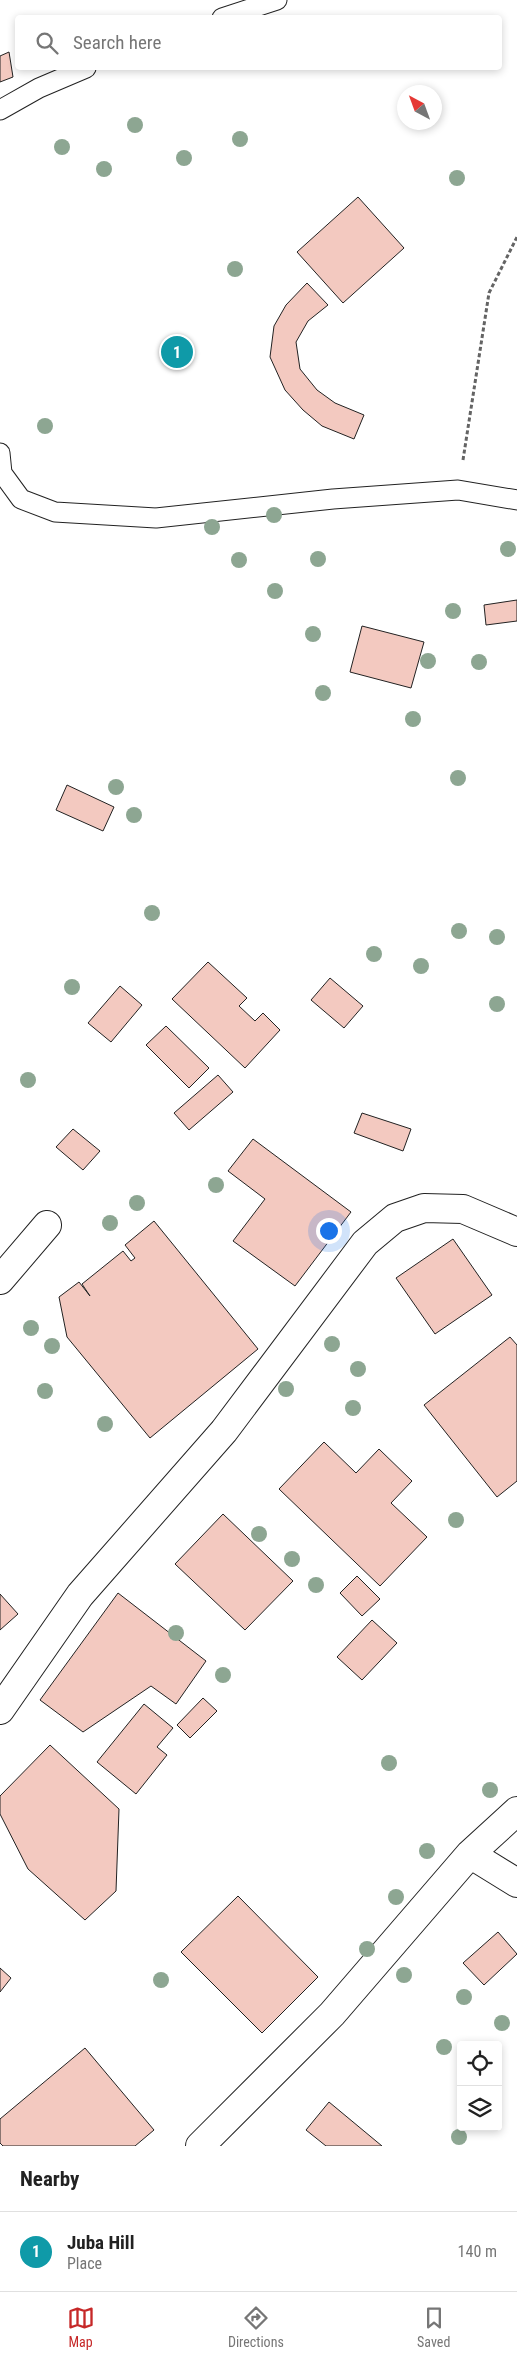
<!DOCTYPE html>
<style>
body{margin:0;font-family:"Roboto Condensed",sans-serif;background:#f2f2f2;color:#222}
.controls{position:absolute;right:15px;bottom:15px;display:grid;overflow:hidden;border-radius:5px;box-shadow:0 2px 8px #0003}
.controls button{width:45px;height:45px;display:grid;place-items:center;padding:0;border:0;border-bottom:1px solid #e0e0e0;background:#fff;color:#222;font:25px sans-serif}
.compass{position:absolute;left:397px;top:85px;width:45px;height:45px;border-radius:50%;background:#fff;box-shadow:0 2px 8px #0003;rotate:319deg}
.you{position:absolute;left:328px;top:1230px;width:18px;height:18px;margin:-12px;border:4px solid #fff;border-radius:50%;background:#1a73e8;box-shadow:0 0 0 8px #1a73e833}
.badge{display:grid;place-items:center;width:32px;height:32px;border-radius:50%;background:#c62828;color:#fff;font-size:16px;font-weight:700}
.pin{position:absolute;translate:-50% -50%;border:2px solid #fff;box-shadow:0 1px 5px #0006}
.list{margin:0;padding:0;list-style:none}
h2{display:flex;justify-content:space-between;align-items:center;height:65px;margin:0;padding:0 20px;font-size:21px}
h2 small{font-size:16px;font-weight:400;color:#767676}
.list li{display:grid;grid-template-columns:32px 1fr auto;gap:15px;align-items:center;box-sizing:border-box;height:80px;padding:0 20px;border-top:1px solid #e0e0e0}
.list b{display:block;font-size:19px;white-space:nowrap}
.list p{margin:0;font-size:16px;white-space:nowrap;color:#767676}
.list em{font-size:16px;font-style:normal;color:#767676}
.icon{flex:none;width:28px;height:28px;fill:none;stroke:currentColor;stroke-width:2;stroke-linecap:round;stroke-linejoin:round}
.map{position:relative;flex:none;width:517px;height:2146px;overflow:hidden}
.search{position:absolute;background:#fff;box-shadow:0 2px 8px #0003;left:15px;right:15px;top:15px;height:55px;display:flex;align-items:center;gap:12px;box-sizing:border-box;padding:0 18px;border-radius:5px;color:#767676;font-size:19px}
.sheet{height:145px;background:#fff}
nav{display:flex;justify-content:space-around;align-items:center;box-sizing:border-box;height:70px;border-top:1px solid #e0e0e0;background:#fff;font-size:14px;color:#767676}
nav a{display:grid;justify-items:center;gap:2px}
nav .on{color:#c62828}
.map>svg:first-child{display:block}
.building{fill:#f3c9c0;stroke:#222}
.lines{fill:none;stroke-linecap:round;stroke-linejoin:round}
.service-casing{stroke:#222;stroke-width:21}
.minor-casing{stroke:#222;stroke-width:30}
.path{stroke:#646464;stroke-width:3;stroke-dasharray:4 2.5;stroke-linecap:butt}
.service{stroke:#fff;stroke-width:19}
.minor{stroke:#fff;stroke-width:28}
.tree{fill:#8da692}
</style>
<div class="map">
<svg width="517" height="2146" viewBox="0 0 517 2146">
<rect width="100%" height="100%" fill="#fff"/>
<path class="building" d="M9 52 13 77 0 82V56Z
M358 197 404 248 343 303 297 252Z
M307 283 328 305 308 321 296 342 300 369 317 390 335 403 364 415 354 439 322 426 303 410 285 390 270 357 274 326 286 305Z
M517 600V621L486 625 484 605Z
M362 626 424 642 411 688 350 672Z
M67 785 114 807 103 831 56 810Z
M208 962 247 998 239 1006 255 1021 263 1013 280 1030 245 1068 172 999Z
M330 978 363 1006 344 1028 311 1000Z
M120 986 142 1005 111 1042 88 1023Z
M166 1026 209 1068 189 1088 146 1045Z
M218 1075 233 1092 189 1130 174 1113Z
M362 1113 411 1129 403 1151 354 1133Z
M73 1129 100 1151 83 1170 56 1147Z
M253 1139 351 1212 295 1286 233 1241 265 1199 228 1171Z
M154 1221 258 1349 150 1438 67 1337 59 1297 79 1282 90 1296 82 1284 123 1251 131 1261 135 1258 125 1245Z
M453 1239 492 1295 435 1334 396 1278Z
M510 1337 517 1345V1481L497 1497 424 1405Z
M324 1442 356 1473 379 1449 412 1481 391 1503 427 1537 380 1586 279 1489Z
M223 1514 293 1581 245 1630 175 1564Z
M357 1576 380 1599 362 1616 340 1593Z
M118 1593 206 1661 176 1704 151 1686 83 1732 40 1700Z
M0 1594 18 1614 0 1630Z
M372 1620 397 1643 362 1680 337 1657Z
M203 1698 217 1711 190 1738 177 1725Z
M144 1704 173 1728 157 1747 167 1755 136 1794 97 1762Z
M50 1745 119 1809 116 1891 85 1920 28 1869 0 1814V1796Z
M238 1896 318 1977 262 2033 181 1952Z
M498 1932 517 1954 484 1985 463 1963Z
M0 1968 11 1978 0 1992Z
M85 2048 154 2130 135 2146H3L0 2143V2119Z
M329 2102 382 2146H326L306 2130Z"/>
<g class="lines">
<defs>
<path id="service" d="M222 18 277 0
M0 110 39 88 86 68
M0 453 2 473 21 499 55 512 156 518 333 499 458 490 517 500"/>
<path id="minor" d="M0 1280 47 1225
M0 1710 80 1595 224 1431 365 1243 395 1218 424 1208 463 1209 517 1232
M470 1854 517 1883
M200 2146 332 2014 470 1854 517 1811"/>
</defs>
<use href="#service" class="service-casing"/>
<use href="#minor" class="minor-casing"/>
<path class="path" d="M463 460 489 293 517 237"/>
<use href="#service" class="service"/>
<use href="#minor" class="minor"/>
</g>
<g class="tree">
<circle cx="135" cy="125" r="8"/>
<circle cx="240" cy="139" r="8"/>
<circle cx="62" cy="147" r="8"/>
<circle cx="184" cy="158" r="8"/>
<circle cx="104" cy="169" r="8"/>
<circle cx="457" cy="178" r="8"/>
<circle cx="235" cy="269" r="8"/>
<circle cx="45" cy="426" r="8"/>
<circle cx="274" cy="515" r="8"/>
<circle cx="212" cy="527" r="8"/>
<circle cx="508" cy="549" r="8"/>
<circle cx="318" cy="559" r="8"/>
<circle cx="239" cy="560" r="8"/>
<circle cx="275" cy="591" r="8"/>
<circle cx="453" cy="611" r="8"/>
<circle cx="313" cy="634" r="8"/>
<circle cx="428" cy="661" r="8"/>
<circle cx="479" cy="662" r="8"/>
<circle cx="323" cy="693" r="8"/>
<circle cx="413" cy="719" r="8"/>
<circle cx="458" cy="778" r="8"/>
<circle cx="116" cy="787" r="8"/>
<circle cx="134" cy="815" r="8"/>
<circle cx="152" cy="913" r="8"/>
<circle cx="459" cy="931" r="8"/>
<circle cx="497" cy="937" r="8"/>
<circle cx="374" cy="954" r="8"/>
<circle cx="421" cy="966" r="8"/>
<circle cx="72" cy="987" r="8"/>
<circle cx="497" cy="1004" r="8"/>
<circle cx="28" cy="1080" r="8"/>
<circle cx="216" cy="1185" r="8"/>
<circle cx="137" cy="1203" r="8"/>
<circle cx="110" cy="1223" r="8"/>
<circle cx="31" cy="1328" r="8"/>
<circle cx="332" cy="1344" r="8"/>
<circle cx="52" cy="1346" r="8"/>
<circle cx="358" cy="1369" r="8"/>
<circle cx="286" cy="1389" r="8"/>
<circle cx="45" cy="1391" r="8"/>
<circle cx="353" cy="1408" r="8"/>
<circle cx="105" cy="1424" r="8"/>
<circle cx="456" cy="1520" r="8"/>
<circle cx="259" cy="1534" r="8"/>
<circle cx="292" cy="1559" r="8"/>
<circle cx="316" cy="1585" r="8"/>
<circle cx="176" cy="1633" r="8"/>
<circle cx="223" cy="1675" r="8"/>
<circle cx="389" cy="1763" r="8"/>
<circle cx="490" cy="1790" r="8"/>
<circle cx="427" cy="1851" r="8"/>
<circle cx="396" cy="1897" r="8"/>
<circle cx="367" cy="1949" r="8"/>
<circle cx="404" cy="1975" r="8"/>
<circle cx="161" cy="1980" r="8"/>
<circle cx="464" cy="1997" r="8"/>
<circle cx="502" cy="2023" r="8"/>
<circle cx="444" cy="2047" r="8"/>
<circle cx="459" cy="2137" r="8"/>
</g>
</svg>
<div class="controls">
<button><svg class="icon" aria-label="locate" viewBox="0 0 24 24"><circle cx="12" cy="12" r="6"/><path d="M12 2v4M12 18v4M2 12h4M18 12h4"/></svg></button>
<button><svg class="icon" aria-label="layers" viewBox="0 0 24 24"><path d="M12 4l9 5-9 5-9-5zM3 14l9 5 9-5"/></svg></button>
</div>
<svg class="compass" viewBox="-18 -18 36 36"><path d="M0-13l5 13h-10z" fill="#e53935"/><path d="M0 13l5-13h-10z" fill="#767676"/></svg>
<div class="you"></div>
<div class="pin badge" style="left:177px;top:352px;background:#0f9aa8">1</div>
<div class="search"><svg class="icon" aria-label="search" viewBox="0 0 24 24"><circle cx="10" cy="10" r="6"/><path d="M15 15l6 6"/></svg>Search here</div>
</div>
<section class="sheet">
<h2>Nearby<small></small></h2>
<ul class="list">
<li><span class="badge" style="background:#0f9aa8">1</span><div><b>Juba Hill</b><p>Place</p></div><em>140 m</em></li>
</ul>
</section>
<nav>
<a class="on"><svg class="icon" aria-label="map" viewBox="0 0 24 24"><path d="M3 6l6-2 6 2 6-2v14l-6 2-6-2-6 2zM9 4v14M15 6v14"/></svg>Map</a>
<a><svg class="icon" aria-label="directions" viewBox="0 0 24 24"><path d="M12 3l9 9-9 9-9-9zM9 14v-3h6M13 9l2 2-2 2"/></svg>Directions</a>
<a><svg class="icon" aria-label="saved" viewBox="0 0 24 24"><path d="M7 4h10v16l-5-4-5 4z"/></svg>Saved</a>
</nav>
